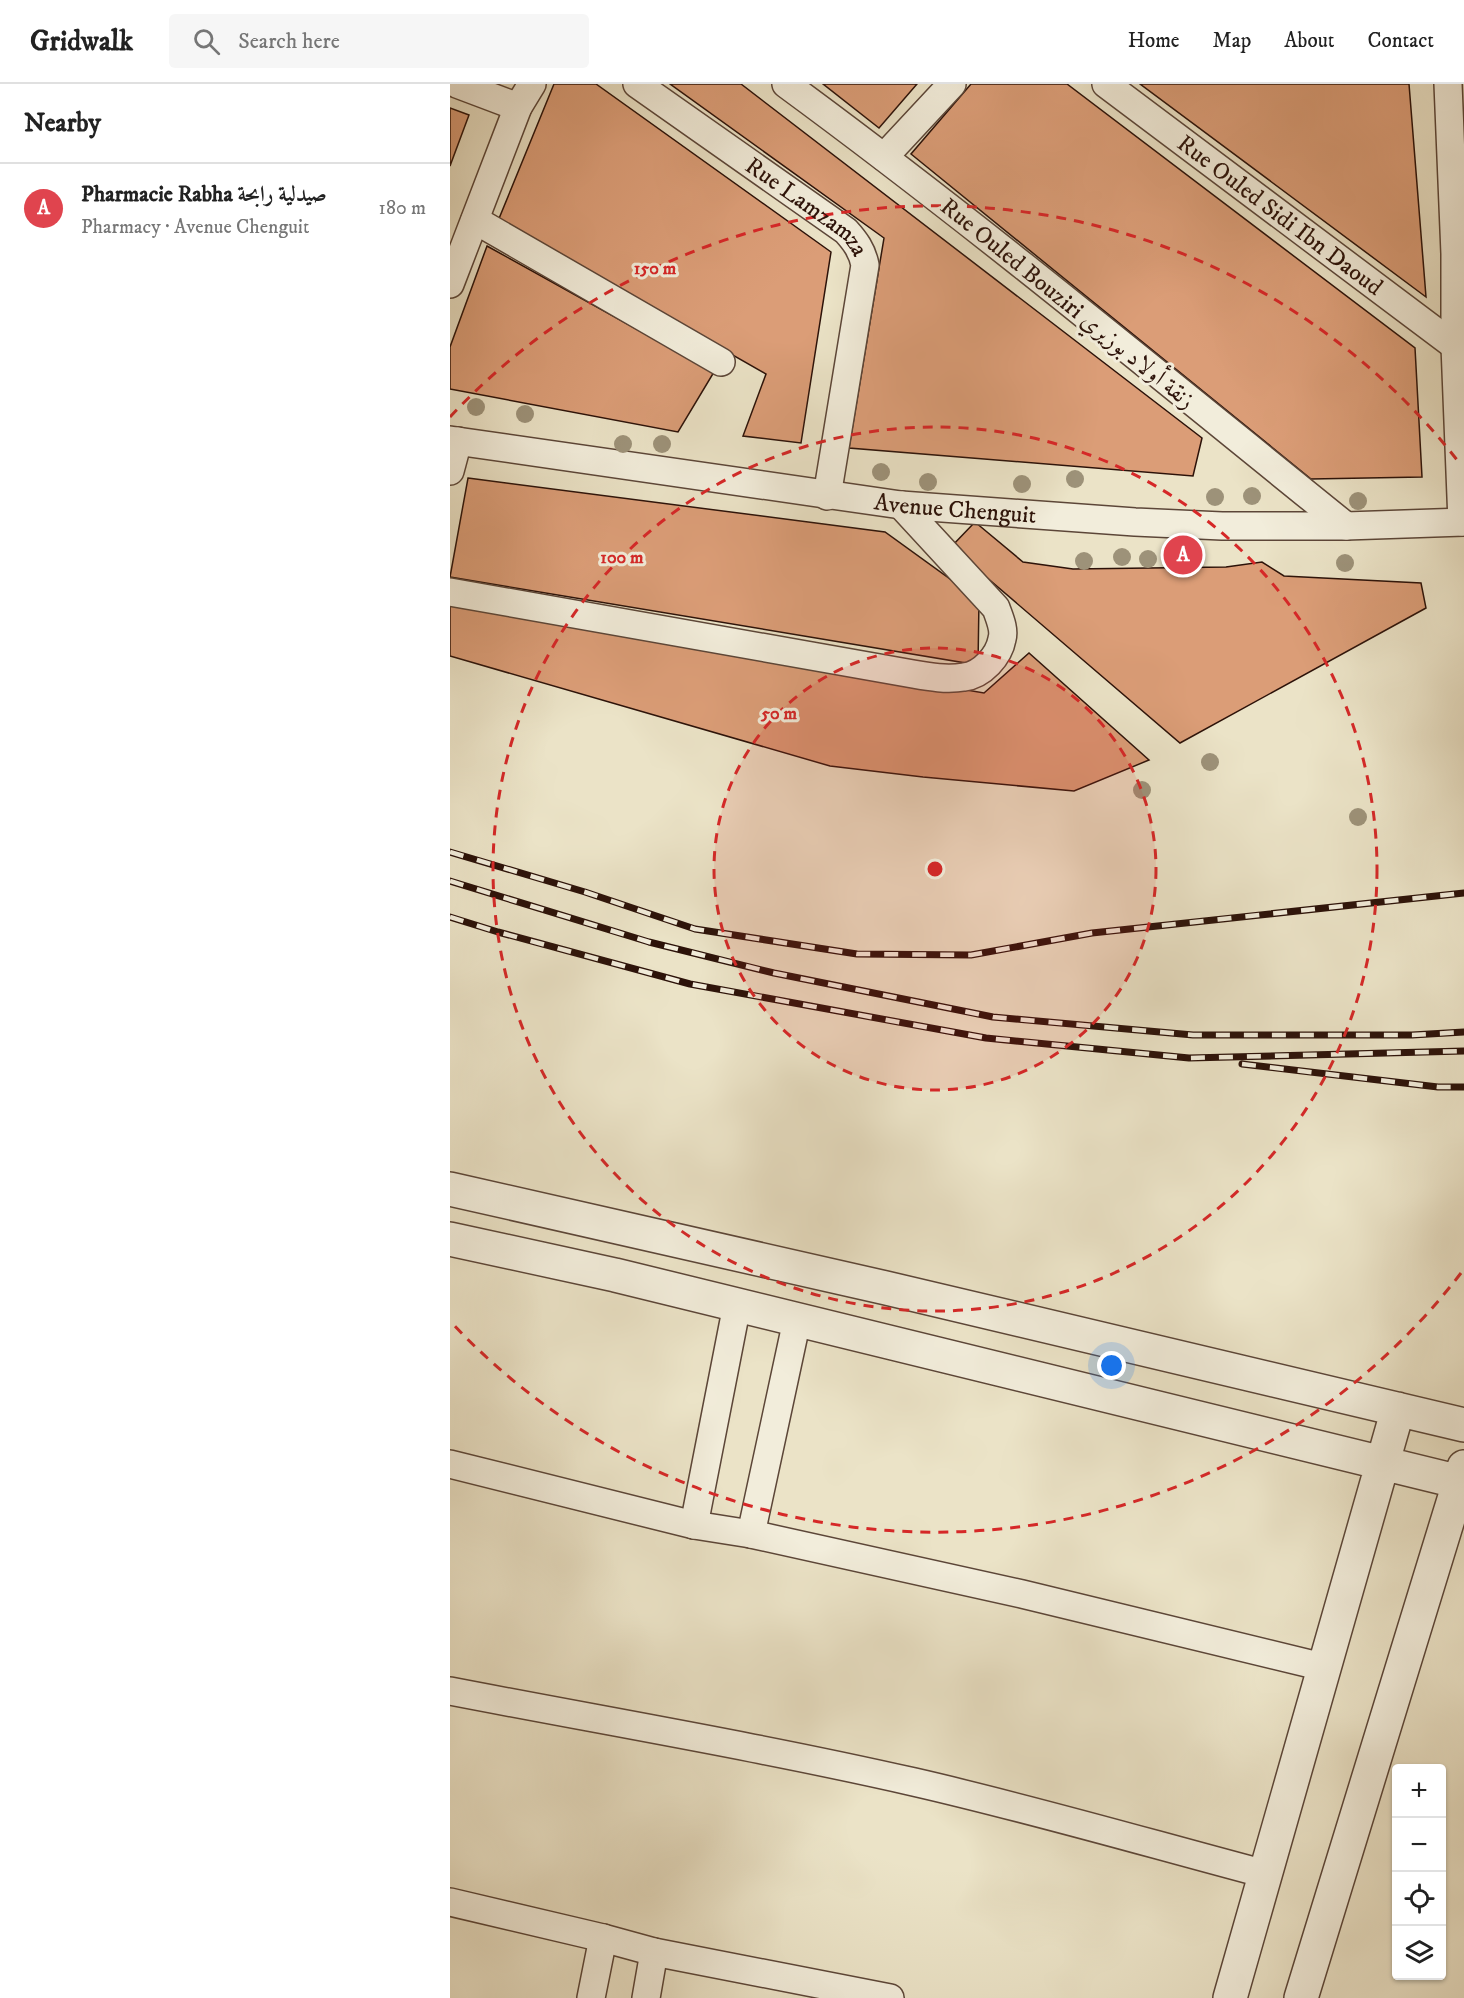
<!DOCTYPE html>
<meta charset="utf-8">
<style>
body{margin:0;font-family:"IM FELL DW Pica",Amiri,serif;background:#f6f6f6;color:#222}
.controls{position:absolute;right:18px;bottom:18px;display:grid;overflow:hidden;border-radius:6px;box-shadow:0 2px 4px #0004}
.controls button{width:54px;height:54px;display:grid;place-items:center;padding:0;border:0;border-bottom:2px solid #e0e0e0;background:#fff;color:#222;font:30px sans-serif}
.you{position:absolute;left:662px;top:1282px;width:21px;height:21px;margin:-15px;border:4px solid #fff;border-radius:50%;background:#1a73e8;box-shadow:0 0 0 9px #1a73e833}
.badge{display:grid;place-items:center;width:39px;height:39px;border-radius:50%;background:#8f2418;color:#fff;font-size:20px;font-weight:700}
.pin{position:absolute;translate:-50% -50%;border:3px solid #fff;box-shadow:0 2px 6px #0006}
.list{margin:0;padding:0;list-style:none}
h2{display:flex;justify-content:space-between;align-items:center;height:78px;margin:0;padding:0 24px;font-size:26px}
h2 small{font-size:20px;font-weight:400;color:#767676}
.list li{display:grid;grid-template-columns:39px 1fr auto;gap:18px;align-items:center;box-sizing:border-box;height:90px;padding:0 24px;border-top:2px solid #e0e0e0}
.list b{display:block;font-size:22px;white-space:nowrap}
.list p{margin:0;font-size:20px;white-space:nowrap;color:#767676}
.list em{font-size:20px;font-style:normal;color:#767676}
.icon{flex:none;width:33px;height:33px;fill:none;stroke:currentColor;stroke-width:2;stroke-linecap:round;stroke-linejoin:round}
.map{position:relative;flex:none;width:1014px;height:1914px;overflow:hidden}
header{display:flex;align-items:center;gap:36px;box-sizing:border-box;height:84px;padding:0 30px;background:#fff;border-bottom:2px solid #e0e0e0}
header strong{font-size:28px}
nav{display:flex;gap:33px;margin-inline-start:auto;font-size:21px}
.search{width:420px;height:54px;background:#f6f6f6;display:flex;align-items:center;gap:15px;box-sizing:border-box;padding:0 21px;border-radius:6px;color:#767676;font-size:22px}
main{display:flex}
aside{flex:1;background:#fff}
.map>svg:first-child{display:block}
.building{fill:#db9d77;stroke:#2c1209;stroke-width:1.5}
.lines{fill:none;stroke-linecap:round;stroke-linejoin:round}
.minor-casing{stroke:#5c4638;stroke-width:30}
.tertiary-casing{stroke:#5c4638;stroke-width:36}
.minor{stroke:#f2eddb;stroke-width:27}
.tertiary{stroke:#f2eddb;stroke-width:33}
.rail-casing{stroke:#2c1209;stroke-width:7}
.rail{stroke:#f2eddb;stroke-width:4.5;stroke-dasharray:14;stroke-linecap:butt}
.tree{fill:#9d9279}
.ring{fill:none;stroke:#d62828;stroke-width:3;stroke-dasharray:10 8}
.labels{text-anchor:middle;stroke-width:6;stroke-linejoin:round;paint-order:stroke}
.street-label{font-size:24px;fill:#2c1209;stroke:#f2eddb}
.centre{fill:#d62828;stroke:#f2eddb;stroke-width:3}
.ring-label{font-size:18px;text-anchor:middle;font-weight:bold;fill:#d62828;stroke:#f2eddb;stroke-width:6;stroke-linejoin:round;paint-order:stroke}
</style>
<header>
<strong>Gridwalk</strong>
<div class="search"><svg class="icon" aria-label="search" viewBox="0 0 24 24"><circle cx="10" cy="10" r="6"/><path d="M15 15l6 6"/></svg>Search here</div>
<nav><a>Home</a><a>Map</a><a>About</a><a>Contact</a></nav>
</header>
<main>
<aside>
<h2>Nearby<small></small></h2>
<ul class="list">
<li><span class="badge" style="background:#e0444e">A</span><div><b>Pharmacie Rabha صيدلية رابحة</b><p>Pharmacy · Avenue Chenguit</p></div><em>180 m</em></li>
</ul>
</aside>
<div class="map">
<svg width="1014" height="1914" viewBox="0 0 1014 1914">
<rect width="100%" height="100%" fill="#ebe3c7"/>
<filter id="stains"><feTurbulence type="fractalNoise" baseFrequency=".00333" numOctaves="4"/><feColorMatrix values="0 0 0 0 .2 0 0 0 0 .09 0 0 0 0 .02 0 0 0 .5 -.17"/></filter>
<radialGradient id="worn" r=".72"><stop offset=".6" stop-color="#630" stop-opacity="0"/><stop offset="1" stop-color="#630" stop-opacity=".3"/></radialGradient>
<path class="building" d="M104 0H146L381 168 351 359 293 352 316 290 48 137Z
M220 0H291L752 354 743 392 399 364 434 154Z
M373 0H467L429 44Z
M521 0H617L965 264 972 393 861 395 461 70Z
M690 0H959L976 213Z
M0 24 19 31 0 82Z
M37 162 264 288 228 348 0 305V263Z
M18 394 435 448 529 516 528 581 0 493Z
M525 438 573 478 623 485 776 483 812 478 834 492 971 499 976 524 730 659 501 463Z
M0 518 534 609 579 569 699 676 624 707 473 693 380 682 0 572Z"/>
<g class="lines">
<defs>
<g id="minor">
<path d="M7 0 68 23"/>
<path id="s1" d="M187 0 396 147C405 157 412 166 415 181L377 412"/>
<path d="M336 0C528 141 711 293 896 442"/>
<path id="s2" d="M656 0 1005 262"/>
<path d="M998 0 1005 170V262L1012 438"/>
<path d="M434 73 502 0"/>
<path d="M25 136 271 278"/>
<path d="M0 200 68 23 82 0"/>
<path id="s3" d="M0 356 451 421 685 438 772 442H896L1014 438"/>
<path d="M0 387 8 357"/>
<path d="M0 508 463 590C480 593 497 596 514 593 532 591 549 572 552 555 555 545 549 533 546 524L451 421"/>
<path d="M0 1380 244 1441 301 1450 572 1510 873 1583"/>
<path d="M244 1441 287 1221"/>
<path d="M301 1450 347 1236"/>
<path d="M0 1607C155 1637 310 1663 464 1698 582 1725 698 1759 815 1790"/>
<path d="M0 1818 153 1854 204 1868 440 1914"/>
<path d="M141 1914 153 1854"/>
<path d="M196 1914 204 1868"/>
</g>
<path id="tertiary" d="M0 1105 436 1204 1014 1341
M0 1155 165 1191 1014 1399
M780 1914 948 1325
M851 1914 1014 1383"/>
</defs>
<use href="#minor" class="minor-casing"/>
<use href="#tertiary" class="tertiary-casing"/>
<use href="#minor" class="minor"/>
<use href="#tertiary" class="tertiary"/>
<defs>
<path id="rail" d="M0 768 135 808 245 845 407 870 521 871 642 849 1014 809
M0 797 199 858 324 889 543 933 743 951H962L1014 948
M0 833 48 848 240 900 536 954 739 974 1014 967
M792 980 988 1003H1014"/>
</defs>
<use href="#rail" class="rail-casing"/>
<use href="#rail" class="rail"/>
</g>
<g class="tree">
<circle cx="26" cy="323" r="9"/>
<circle cx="75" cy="330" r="9"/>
<circle cx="173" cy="360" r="9"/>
<circle cx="212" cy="360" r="9"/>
<circle cx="431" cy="388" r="9"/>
<circle cx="625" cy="395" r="9"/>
<circle cx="478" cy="398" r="9"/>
<circle cx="572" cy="400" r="9"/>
<circle cx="802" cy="412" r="9"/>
<circle cx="765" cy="413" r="9"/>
<circle cx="908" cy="417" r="9"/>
<circle cx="672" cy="473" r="9"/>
<circle cx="698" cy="475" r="9"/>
<circle cx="634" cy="477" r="9"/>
<circle cx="895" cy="479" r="9"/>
<circle cx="760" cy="678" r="9"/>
<circle cx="692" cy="706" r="9"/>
<circle cx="908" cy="733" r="9"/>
</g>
<circle cx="485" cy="785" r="221" fill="#d62828" fill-opacity=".12"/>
<g class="ring">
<circle cx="485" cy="785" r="221"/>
<circle cx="485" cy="785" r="442"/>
<path d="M1011 1189A663 663 0 0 1 0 1237M0 333A663 663 0 0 1 1011 381"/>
</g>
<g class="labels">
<g class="street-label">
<text dy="8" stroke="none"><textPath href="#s1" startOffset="210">Rue Lamzamza</textPath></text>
<text dy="8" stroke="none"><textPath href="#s2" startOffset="218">Rue Ouled Sidi Ibn Daoud</textPath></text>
<text transform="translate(618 219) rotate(39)" y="8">Rue Ouled Bouziri زنقة أولاد بوزيري</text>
<text dy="8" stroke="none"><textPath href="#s3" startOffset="510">Avenue Chenguit</textPath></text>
</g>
</g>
<circle cx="485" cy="785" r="9" class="centre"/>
<g class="ring-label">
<text x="205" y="190">150 m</text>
<text x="172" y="479">100 m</text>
<text x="329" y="635">50 m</text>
</g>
<rect width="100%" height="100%" filter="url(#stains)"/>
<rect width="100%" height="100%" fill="url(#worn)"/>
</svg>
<div class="controls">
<button>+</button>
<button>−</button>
<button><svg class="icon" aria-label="locate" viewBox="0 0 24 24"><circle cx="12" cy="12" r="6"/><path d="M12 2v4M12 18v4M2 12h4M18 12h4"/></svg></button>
<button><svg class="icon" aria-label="layers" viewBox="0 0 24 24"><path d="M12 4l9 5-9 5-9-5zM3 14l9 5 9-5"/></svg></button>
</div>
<div class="you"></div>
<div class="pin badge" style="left:733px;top:471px;background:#e0444e">A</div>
</div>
</main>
